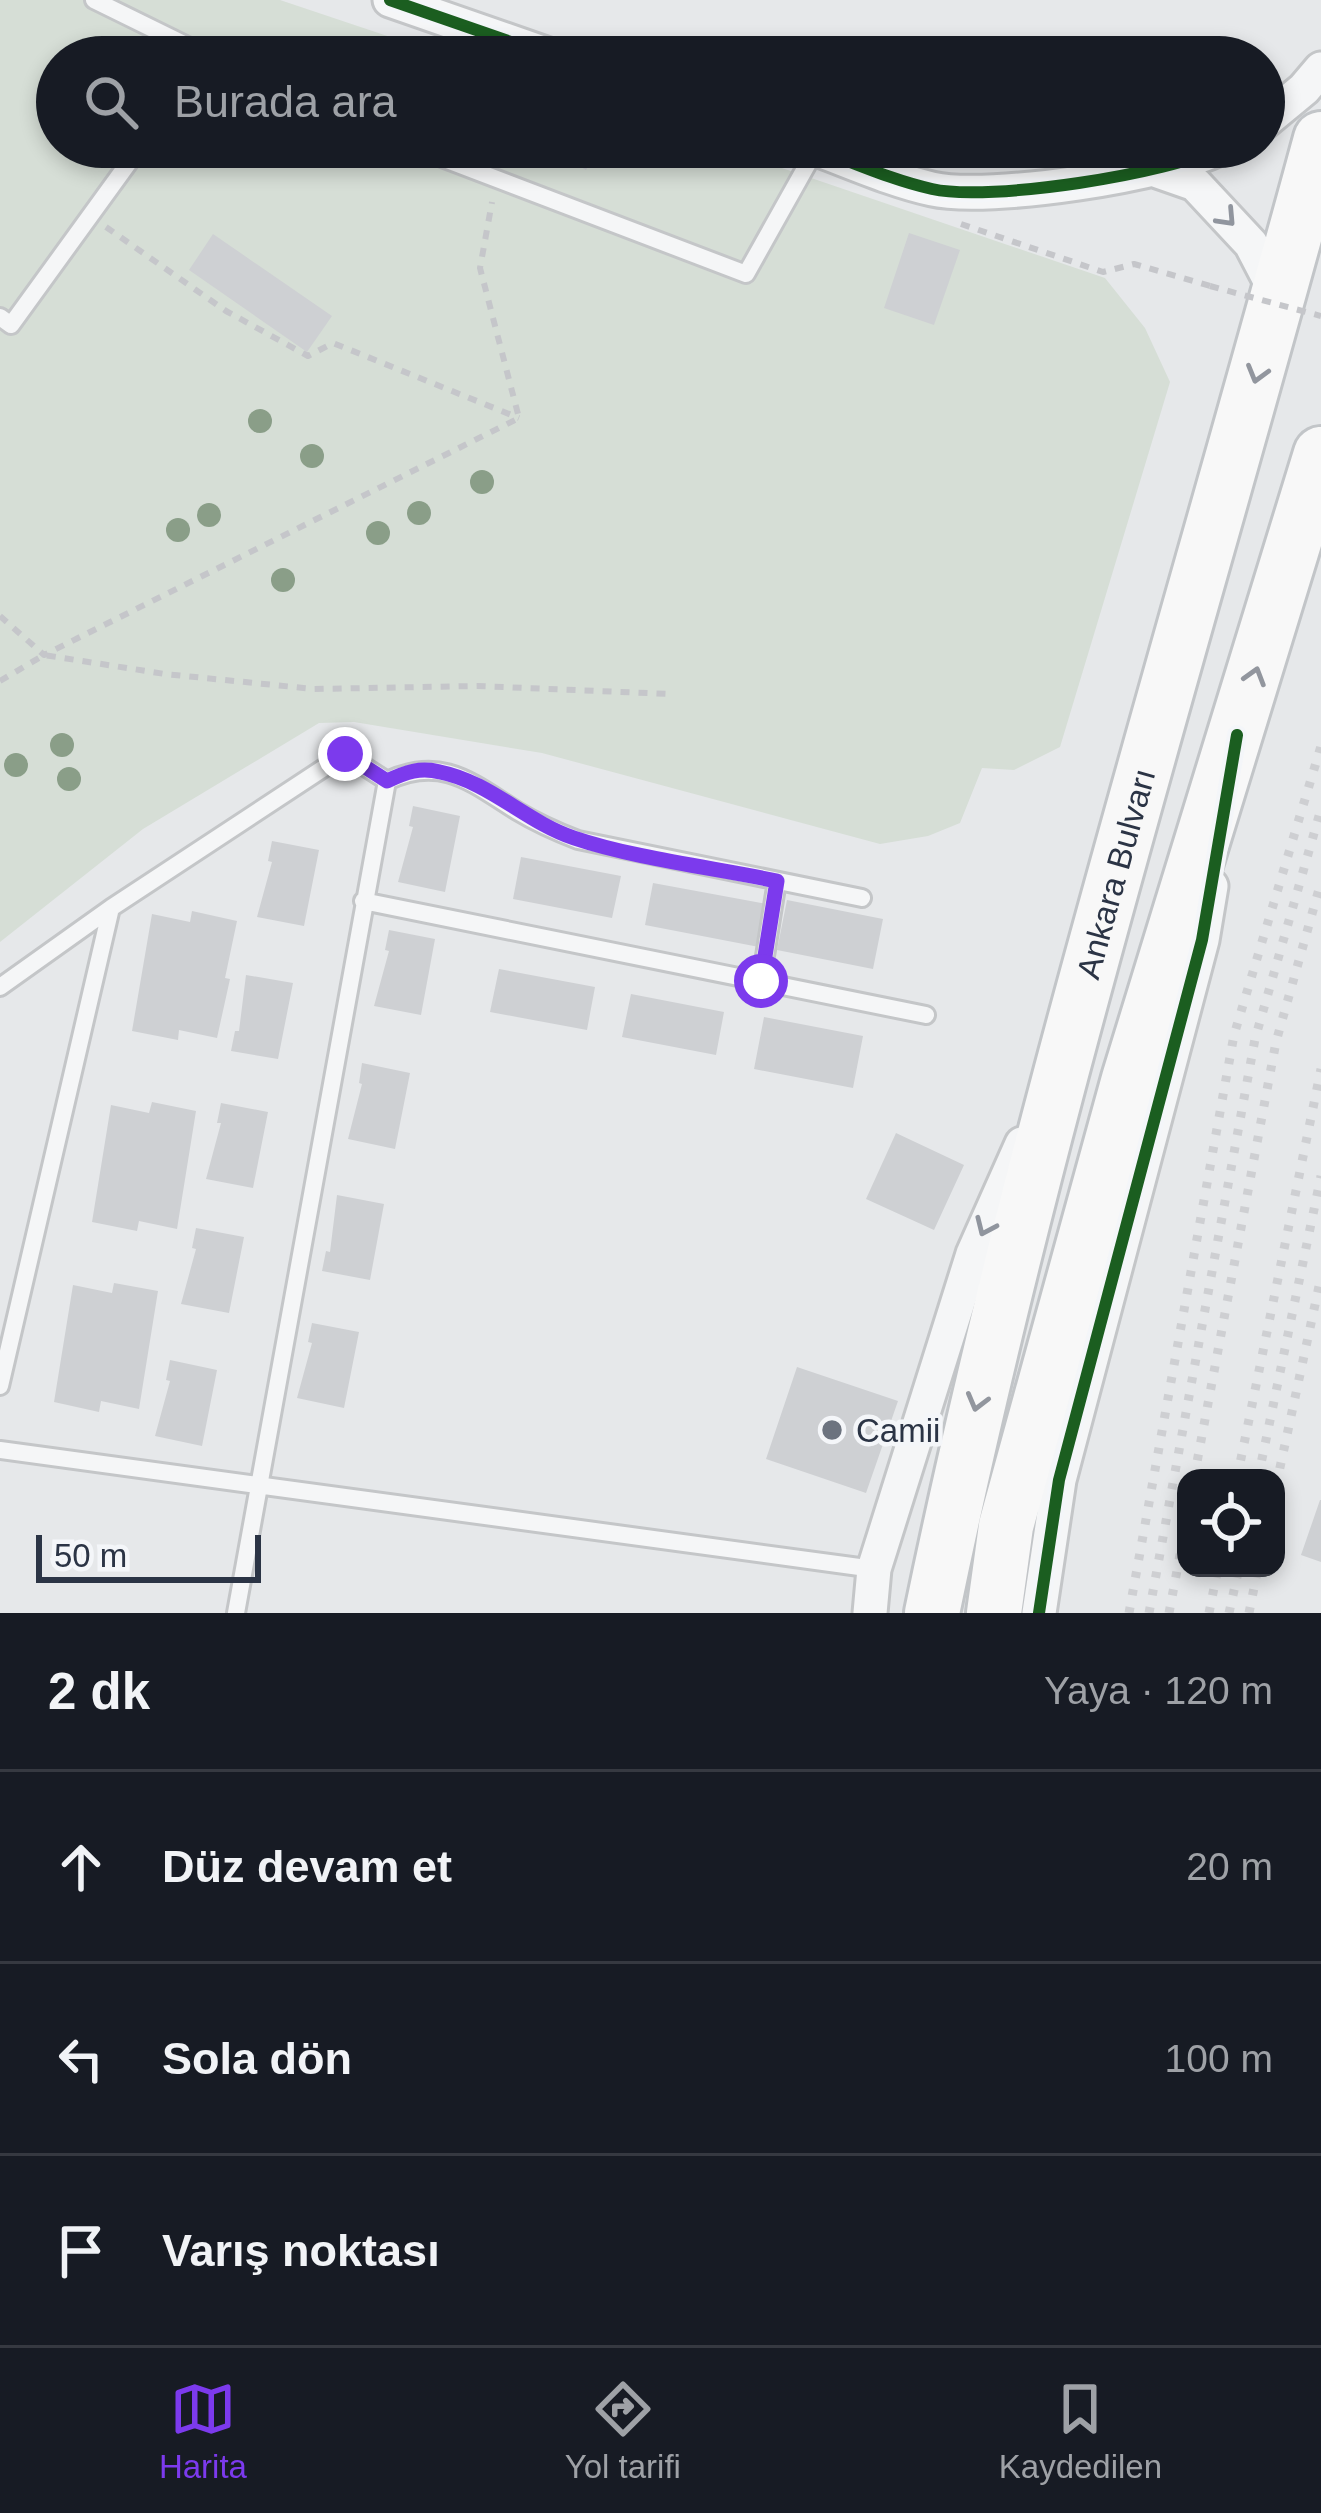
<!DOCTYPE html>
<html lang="tr">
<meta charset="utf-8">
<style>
body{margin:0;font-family:Helvetica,sans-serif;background:#242831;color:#f1f3f6}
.controls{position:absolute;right:36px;bottom:36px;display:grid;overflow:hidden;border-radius:24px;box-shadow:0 6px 18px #0003}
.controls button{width:108px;height:108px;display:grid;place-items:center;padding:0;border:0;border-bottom:3px solid #363941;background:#171b24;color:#f1f3f6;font:60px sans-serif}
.scale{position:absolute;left:36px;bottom:30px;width:225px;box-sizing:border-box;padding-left:12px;border:6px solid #2b3445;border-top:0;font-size:33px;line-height:42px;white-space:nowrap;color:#2b3445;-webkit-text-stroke:9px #f4f6f9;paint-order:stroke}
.stop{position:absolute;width:36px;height:36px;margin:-27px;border:9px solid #7c3aed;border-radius:50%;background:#fff}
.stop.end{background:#7c3aed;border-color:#fff;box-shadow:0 3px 12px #0008}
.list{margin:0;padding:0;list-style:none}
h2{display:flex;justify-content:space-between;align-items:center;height:156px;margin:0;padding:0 48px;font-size:51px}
h2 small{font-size:39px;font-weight:400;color:#9ea1a6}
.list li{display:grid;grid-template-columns:78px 1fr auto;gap:36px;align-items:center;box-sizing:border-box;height:192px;padding:0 48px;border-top:3px solid #363941}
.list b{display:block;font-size:45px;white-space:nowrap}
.list em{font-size:39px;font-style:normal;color:#9ea1a6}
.icon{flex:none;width:66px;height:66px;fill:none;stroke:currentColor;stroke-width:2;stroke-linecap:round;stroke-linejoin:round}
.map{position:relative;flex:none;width:1321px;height:1613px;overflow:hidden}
.search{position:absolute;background:#171b24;box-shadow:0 6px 18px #0003;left:36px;right:36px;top:36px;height:132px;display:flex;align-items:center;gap:30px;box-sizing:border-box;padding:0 42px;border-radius:66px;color:#9ea1a6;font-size:45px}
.sheet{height:732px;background:#171b24}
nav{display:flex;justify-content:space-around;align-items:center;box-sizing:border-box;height:168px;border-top:3px solid #363941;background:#171b24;font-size:33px;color:#9ea1a6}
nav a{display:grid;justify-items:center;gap:6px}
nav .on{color:#7c3aed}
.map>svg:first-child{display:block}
.pitch{fill:#d6ded6}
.building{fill:#ced0d3}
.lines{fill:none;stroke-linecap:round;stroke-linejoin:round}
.service-casing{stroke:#c4c6c8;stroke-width:22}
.minor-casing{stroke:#c4c6c8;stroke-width:39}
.primary-casing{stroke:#c2c5c8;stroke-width:60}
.path{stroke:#c5c6ca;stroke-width:6;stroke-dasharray:9 9;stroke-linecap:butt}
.service{stroke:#f5f6f7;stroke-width:16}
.minor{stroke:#f5f6f7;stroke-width:33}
.primary{stroke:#f8f8f8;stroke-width:54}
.rail{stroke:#cecfd2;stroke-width:9;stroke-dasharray:6 12;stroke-linecap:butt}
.path-bridge{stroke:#c5c6ca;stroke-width:6;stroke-dasharray:9 9;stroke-linecap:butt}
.cycleway-casing{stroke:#f4f6f9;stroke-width:20}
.cycleway{stroke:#1b5e20;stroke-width:12}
.tree{fill:#8a9e88}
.oneway{stroke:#90959e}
.oneway2{stroke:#92969e}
.route{stroke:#7c3aed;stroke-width:15}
.poi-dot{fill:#6c737f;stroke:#f4f6f9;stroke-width:4.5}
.labels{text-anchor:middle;stroke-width:9;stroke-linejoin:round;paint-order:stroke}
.street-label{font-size:33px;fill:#2b3445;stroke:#f4f6f9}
.poi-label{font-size:33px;fill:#2b3445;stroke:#f4f6f9;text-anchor:start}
</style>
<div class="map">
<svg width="1321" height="1613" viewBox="0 0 1321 1613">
<rect width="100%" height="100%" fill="#e6e8ea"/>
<path class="pitch" d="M0 0H280L450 57H57V147H720L1105 278 1145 328 1170 382 1060 747 1014 770 982 768 960 823 928 836 880 844 542 753 354 722 319 723 143 829 0 942Z"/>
<path class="building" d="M546 147H599L586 170Z
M909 233 960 250 934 325 884 308Z
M213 234 332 316 307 352 189 270Z
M413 806 460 816 445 892 398 882 413 827 409 826Z
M272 841 319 850 304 926 257 917 272 862 268 861Z
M521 857 621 876 612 918 513 899Z
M653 883 767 904 759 947 645 925Z
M787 900 883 919 873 969 777 950Z
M192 911 237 921 225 978 230 979 217 1038 179 1030 178 1040 132 1031 152 914 190 922Z
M389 930 435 939 421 1015 374 1006 389 951 385 950Z
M499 969 595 987 587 1030 490 1012Z
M246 975 293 983 278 1059 231 1051 235 1031H239Z
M631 994 724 1012 716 1055 622 1037Z
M764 1017 863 1036 853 1088 754 1069Z
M362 1063 410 1073 395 1149 348 1139 362 1084 359 1083Z
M152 1102 196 1111 177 1229 139 1221 137 1231 92 1222 111 1105 149 1113Z
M221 1103 268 1112 253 1188 206 1179 221 1123H217Z
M896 1133 964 1165 934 1230 866 1199Z
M337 1195 384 1204 370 1280 322 1271 326 1251 330 1252Z
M196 1228 244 1237 229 1313 181 1304 196 1249 192 1248Z
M114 1283 158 1291 139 1409 101 1401 99 1412 54 1402 73 1285 112 1293Z
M312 1323 359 1332 344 1408 297 1398 312 1343 308 1342Z
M170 1360 217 1370 202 1446 155 1436 170 1381 166 1380Z
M797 1367 898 1401 866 1493 766 1459Z
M1320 1500H1321V1562L1301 1555Z"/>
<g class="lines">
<defs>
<path id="service" d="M94 0 210 57
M413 147 746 274 816 149
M0 317 11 325 140 147
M387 781C442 755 472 783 517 811 537 823 557 832 578 840L862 898
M363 901 926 1015
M761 981 777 881
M0 987 111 908 345 754 387 781
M0 1386 111 908
M0 1450 874 1569
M236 1613 387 781"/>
<path id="minor" d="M390 0 554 57
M1264 122 1304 89 1321 69
M811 147C850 161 891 180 932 189 989 202 1170 174 1221 147
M1152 169 1195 184 1251 244 1278 296
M870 1613 874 1569 973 1254 1022 1144
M1039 1613 1059 1480 1202 940 1211 886"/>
<g id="primary">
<path id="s1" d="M932 1613C1035 1115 1188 630 1321 139"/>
<path d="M994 1613 1006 1526 1129 1079 1321 454"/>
</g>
</defs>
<use href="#service" class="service-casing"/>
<use href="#minor" class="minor-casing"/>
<use href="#primary" class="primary-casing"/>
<path class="path" d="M961 224 1103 272 1134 264 1210 286
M106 227 226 311 308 356 333 343 519 418
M0 616 44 655 519 418 480 268 492 202
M0 681 44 655 165 674 314 689 477 686 671 694"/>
<use href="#service" class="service"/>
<use href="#minor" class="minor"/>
<use href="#primary" class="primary"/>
<path class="rail" d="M1194 1478 1276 1042 1321 882
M1237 1478 1321 1069
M1258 1478 1321 1176
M1276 1486 1321 1277
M1129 1613 1234 1035 1321 746
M1149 1613 1255 1039 1321 809
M1169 1613 1186 1523
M1209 1613 1218 1568
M1229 1613 1239 1568
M1249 1613 1258 1568"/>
<path class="path-bridge" d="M1210 286 1321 316"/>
<defs>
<path id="cycleway" d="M390 0 554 57
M811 147C850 161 891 180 932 189 989 202 1170 174 1221 147
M1039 1613 1059 1480 1202 940 1237 735"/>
</defs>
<use href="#cycleway" class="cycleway-casing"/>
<use href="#cycleway" class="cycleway"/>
</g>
<g class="tree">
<circle cx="260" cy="421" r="12"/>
<circle cx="312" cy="456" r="12"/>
<circle cx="482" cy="482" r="12"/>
<circle cx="419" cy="513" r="12"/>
<circle cx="209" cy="515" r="12"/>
<circle cx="178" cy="530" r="12"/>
<circle cx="378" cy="533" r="12"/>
<circle cx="283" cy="580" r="12"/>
<circle cx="62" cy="745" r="12"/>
<circle cx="16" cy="765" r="12"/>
<circle cx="69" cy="779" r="12"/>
</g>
<defs><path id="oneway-chevron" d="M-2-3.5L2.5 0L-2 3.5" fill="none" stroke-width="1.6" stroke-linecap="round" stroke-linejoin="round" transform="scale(3)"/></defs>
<g class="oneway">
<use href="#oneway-chevron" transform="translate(1227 218) rotate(47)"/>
<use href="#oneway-chevron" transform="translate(985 1227) rotate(114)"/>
</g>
<g class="oneway2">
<use href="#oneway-chevron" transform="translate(1257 374) rotate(106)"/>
<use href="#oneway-chevron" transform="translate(1255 676) rotate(-73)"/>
<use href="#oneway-chevron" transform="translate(977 1402) rotate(105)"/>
</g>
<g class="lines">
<path class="route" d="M345 754 387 781C406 772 420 767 440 772 490 782 526 822 574 838 633 858 714 868 777 881L761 981"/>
</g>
<circle class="poi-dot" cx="832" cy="1430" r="12"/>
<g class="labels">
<g class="street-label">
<text dy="12" stroke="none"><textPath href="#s1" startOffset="762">Ankara Bulvarı</textPath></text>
</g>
<g class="poi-label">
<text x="856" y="1442">Camii</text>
</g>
</g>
</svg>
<div class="controls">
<button><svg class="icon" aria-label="locate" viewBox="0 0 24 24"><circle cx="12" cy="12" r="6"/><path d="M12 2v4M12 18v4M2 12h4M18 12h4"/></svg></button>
</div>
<div class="scale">50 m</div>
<div class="stop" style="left:761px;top:981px"></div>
<div class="stop end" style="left:345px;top:754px"></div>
<div class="search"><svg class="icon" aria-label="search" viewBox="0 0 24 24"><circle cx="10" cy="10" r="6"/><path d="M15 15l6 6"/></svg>Burada ara</div>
</div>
<section class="sheet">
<h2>2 dk<small>Yaya · 120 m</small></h2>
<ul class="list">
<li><svg class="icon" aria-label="ahead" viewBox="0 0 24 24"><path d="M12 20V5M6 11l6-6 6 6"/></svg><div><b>Düz devam et</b></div><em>20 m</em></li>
<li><svg class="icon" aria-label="left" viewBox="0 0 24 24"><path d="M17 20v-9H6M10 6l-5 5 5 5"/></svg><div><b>Sola dön</b></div><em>100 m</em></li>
<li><svg class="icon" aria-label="arrive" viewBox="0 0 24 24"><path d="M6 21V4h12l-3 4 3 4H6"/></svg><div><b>Varış noktası</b></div></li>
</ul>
</section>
<nav>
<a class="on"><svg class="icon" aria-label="map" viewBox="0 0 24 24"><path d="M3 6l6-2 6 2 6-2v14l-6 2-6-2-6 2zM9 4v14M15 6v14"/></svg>Harita</a>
<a><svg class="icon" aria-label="directions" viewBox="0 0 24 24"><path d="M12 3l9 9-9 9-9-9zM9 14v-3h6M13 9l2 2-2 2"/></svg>Yol tarifi</a>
<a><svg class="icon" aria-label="saved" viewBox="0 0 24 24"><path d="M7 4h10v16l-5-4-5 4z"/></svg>Kaydedilen</a>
</nav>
